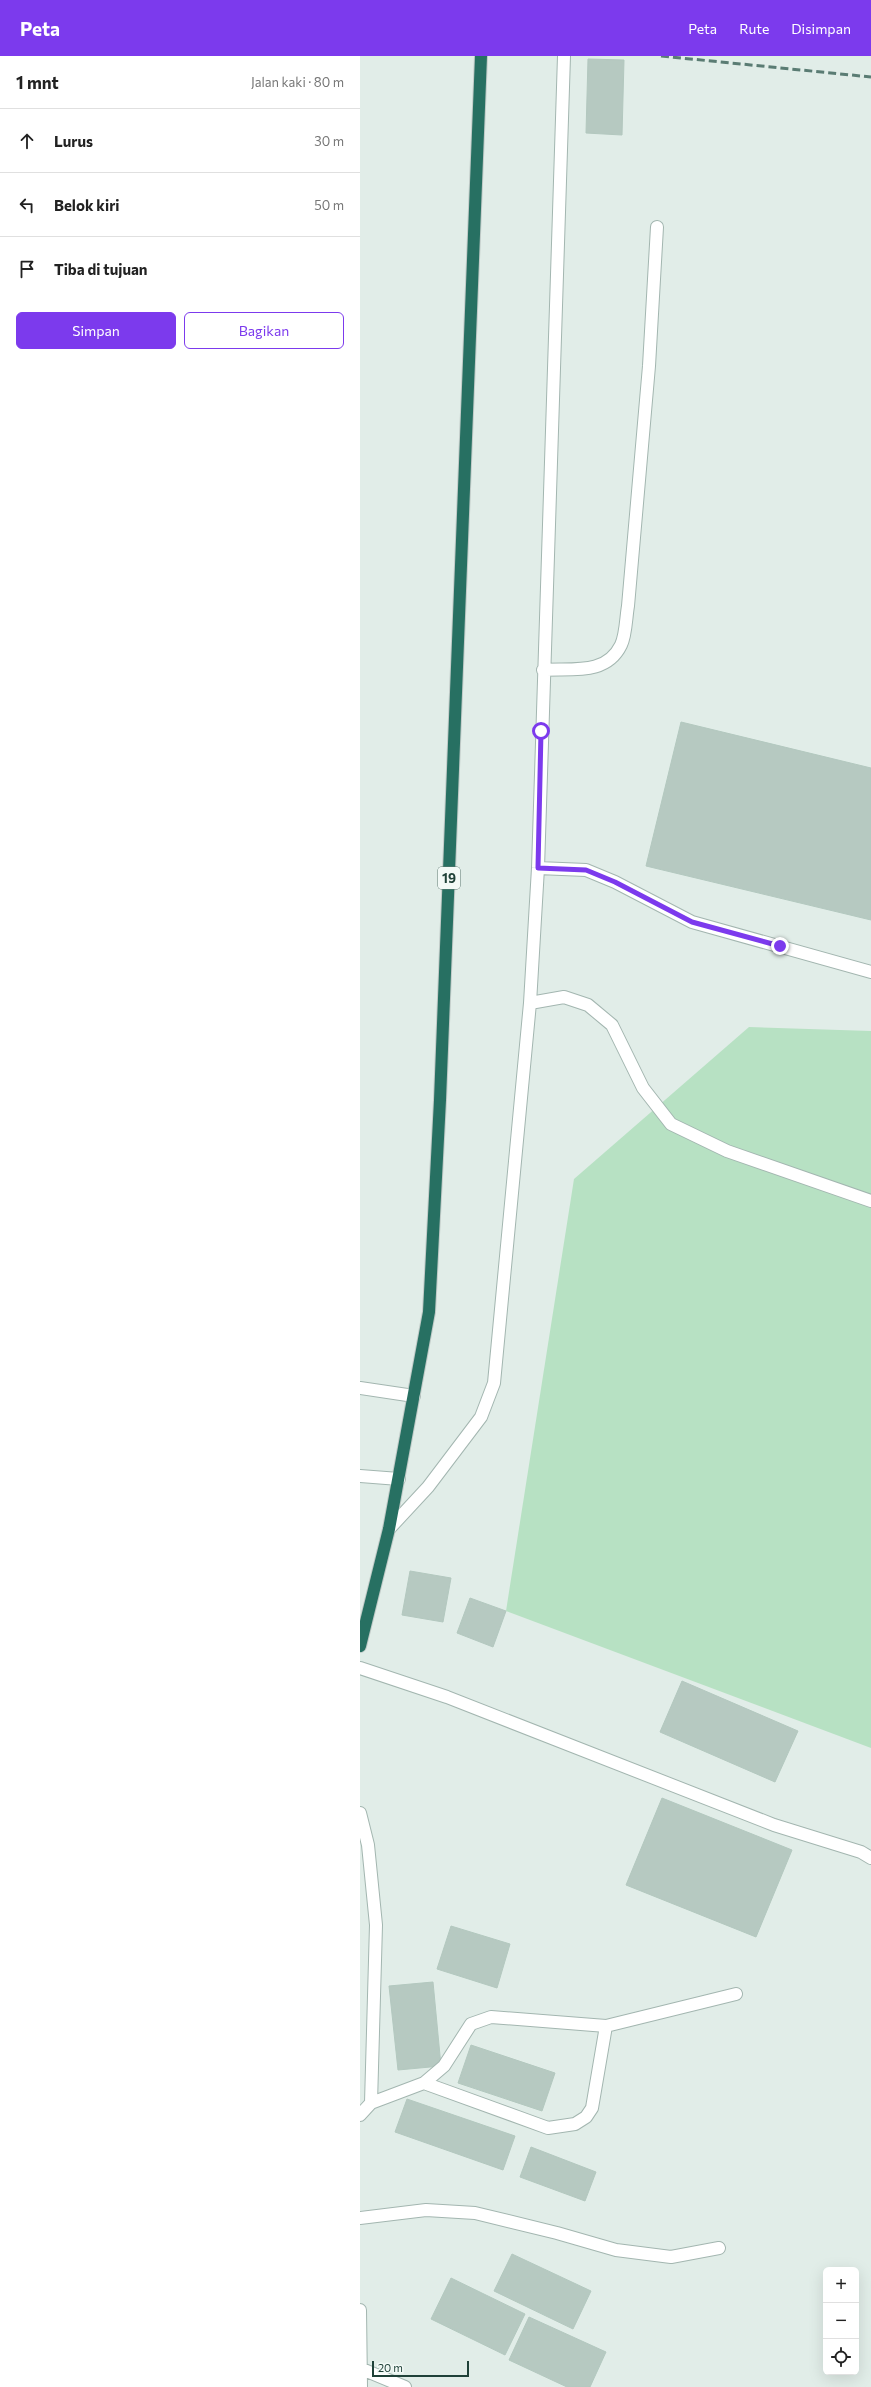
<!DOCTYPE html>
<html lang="id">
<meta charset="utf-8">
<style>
body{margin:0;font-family:Commissioner,sans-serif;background:#f6f6f6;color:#222}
.controls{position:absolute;right:12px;bottom:12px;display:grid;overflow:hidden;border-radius:6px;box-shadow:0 4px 16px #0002}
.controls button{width:36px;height:36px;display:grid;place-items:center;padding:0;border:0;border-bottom:1px solid #e0e0e0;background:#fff;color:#222;font:20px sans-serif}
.scale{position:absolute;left:12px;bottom:10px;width:97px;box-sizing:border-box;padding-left:4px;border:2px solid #1f4138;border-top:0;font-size:11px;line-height:14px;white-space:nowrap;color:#1f4138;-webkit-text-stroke:3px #f2f9f6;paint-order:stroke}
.stop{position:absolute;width:12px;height:12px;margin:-9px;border:3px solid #7c3aed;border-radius:50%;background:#fff}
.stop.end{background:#7c3aed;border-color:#fff;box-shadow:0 1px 4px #0008}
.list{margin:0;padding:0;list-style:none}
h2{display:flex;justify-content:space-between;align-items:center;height:52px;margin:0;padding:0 16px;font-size:17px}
h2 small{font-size:13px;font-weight:400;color:#767676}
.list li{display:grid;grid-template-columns:26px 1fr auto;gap:12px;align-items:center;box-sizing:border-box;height:64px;padding:0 16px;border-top:1px solid #e0e0e0}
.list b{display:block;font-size:15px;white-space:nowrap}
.list em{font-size:13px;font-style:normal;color:#767676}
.actions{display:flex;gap:8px;padding:12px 16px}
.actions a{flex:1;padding:9px 0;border:1px solid #7c3aed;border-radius:6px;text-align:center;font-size:14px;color:#7c3aed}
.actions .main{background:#7c3aed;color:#fff}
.icon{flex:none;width:22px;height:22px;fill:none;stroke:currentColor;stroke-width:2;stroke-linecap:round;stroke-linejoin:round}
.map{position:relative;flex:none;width:511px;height:2331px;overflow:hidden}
header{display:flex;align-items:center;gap:24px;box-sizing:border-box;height:56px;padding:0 20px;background:#7c3aed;color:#fff}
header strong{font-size:19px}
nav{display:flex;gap:22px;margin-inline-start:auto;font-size:14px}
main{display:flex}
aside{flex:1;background:#fff}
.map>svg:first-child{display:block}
.green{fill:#b7e1c3}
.building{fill:#b6c9c1;stroke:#b3c8bf}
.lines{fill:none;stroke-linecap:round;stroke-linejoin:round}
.minor-casing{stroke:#a3b6b0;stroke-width:14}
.highway-casing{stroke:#c0cac7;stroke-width:14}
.minor{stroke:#fff;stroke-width:12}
.highway{stroke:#277062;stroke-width:12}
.rail{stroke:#5a7c73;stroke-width:3;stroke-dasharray:8 4;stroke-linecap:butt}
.route{stroke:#7c3aed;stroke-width:5}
.labels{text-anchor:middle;stroke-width:3;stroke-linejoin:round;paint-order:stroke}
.shield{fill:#f2f9f6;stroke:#5e7871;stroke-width:1}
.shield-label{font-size:13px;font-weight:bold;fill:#1f4138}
</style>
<header>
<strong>Peta</strong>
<nav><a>Peta</a><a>Rute</a><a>Disimpan</a></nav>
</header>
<main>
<aside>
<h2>1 mnt<small>Jalan kaki · 80 m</small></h2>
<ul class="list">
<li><svg class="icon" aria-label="ahead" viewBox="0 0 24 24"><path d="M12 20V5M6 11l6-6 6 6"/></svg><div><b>Lurus</b></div><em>30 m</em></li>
<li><svg class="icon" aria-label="left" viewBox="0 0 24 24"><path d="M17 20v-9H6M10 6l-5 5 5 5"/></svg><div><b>Belok kiri</b></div><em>50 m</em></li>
<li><svg class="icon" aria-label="arrive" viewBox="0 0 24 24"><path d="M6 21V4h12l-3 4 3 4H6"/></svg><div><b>Tiba di tujuan</b></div></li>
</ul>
<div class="actions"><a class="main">Simpan</a><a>Bagikan</a></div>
</aside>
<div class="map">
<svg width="511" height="2331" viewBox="0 0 511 2331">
<rect width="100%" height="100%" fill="#e1ede8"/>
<path class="green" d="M389 971 511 975V1692L146 1555 214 1123Z"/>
<path class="building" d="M228 3 264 4 262 79 226 77Z
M321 666 511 712V864L286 810Z
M50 1515 91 1522 83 1566 42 1559Z
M110 1542 146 1555 133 1591 97 1577Z
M322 1625 438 1675 415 1726 300 1676Z
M302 1742 432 1794 396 1881 266 1829Z
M91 1870 150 1888 137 1932 77 1913Z
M73 1926 81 2010 38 2014 29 1930Z
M111 1989 195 2017 182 2055 98 2027Z
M47 2043 155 2080 143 2114 35 2076Z
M171 2091 236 2116 225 2145 160 2121Z
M152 2198 231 2235 213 2273 134 2235Z
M91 2222 165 2258 145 2299 71 2263Z
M169 2261 246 2296 230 2331H207L149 2304Z"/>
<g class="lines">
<defs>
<path id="minor" d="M183 614C211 612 246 620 261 589 266 579 266 561 268 550L289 310 297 171
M178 812 226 814 255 826 332 866 511 916
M170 947 204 941 228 949 252 969 283 1032 311 1068 367 1095 511 1145
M0 1332 54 1340
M0 1420 39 1423
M29 1473 68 1431 121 1361 134 1327 170 947 178 812 204 0
M0 1612 87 1641 414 1769 501 1796 511 1802
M0 1757 8 1789 16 1869 11 2047 0 2059
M64 2027 188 2072 215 2068 226 2061 232 2052 246 1970
M11 2047 64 2027 84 2010 111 1968 131 1961 246 1970 376 1938
M0 2162 66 2154 115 2157 197 2177 256 2194 311 2201 359 2192
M0 2254 1 2331
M2 2313 45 2331"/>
<path id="highway" d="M0 1590 29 1473 69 1256 80 1044 121 0"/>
</defs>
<use href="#minor" class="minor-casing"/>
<use href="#highway" class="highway-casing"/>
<use href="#minor" class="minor"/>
<use href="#highway" class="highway"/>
<path class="rail" d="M301 0 511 21"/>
</g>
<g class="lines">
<path class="route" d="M181 675 178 812 226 814 255 826 332 866 420 890"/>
</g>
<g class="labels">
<rect class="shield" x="78" y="811" width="22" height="22" rx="3"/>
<g class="shield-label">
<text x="89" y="827">19</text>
</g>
</g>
</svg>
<div class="controls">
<button>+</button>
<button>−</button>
<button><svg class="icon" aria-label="locate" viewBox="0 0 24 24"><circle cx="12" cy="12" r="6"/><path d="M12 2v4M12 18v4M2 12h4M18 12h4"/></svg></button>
</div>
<div class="scale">20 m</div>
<div class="stop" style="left:181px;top:675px"></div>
<div class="stop end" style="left:420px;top:890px"></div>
</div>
</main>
